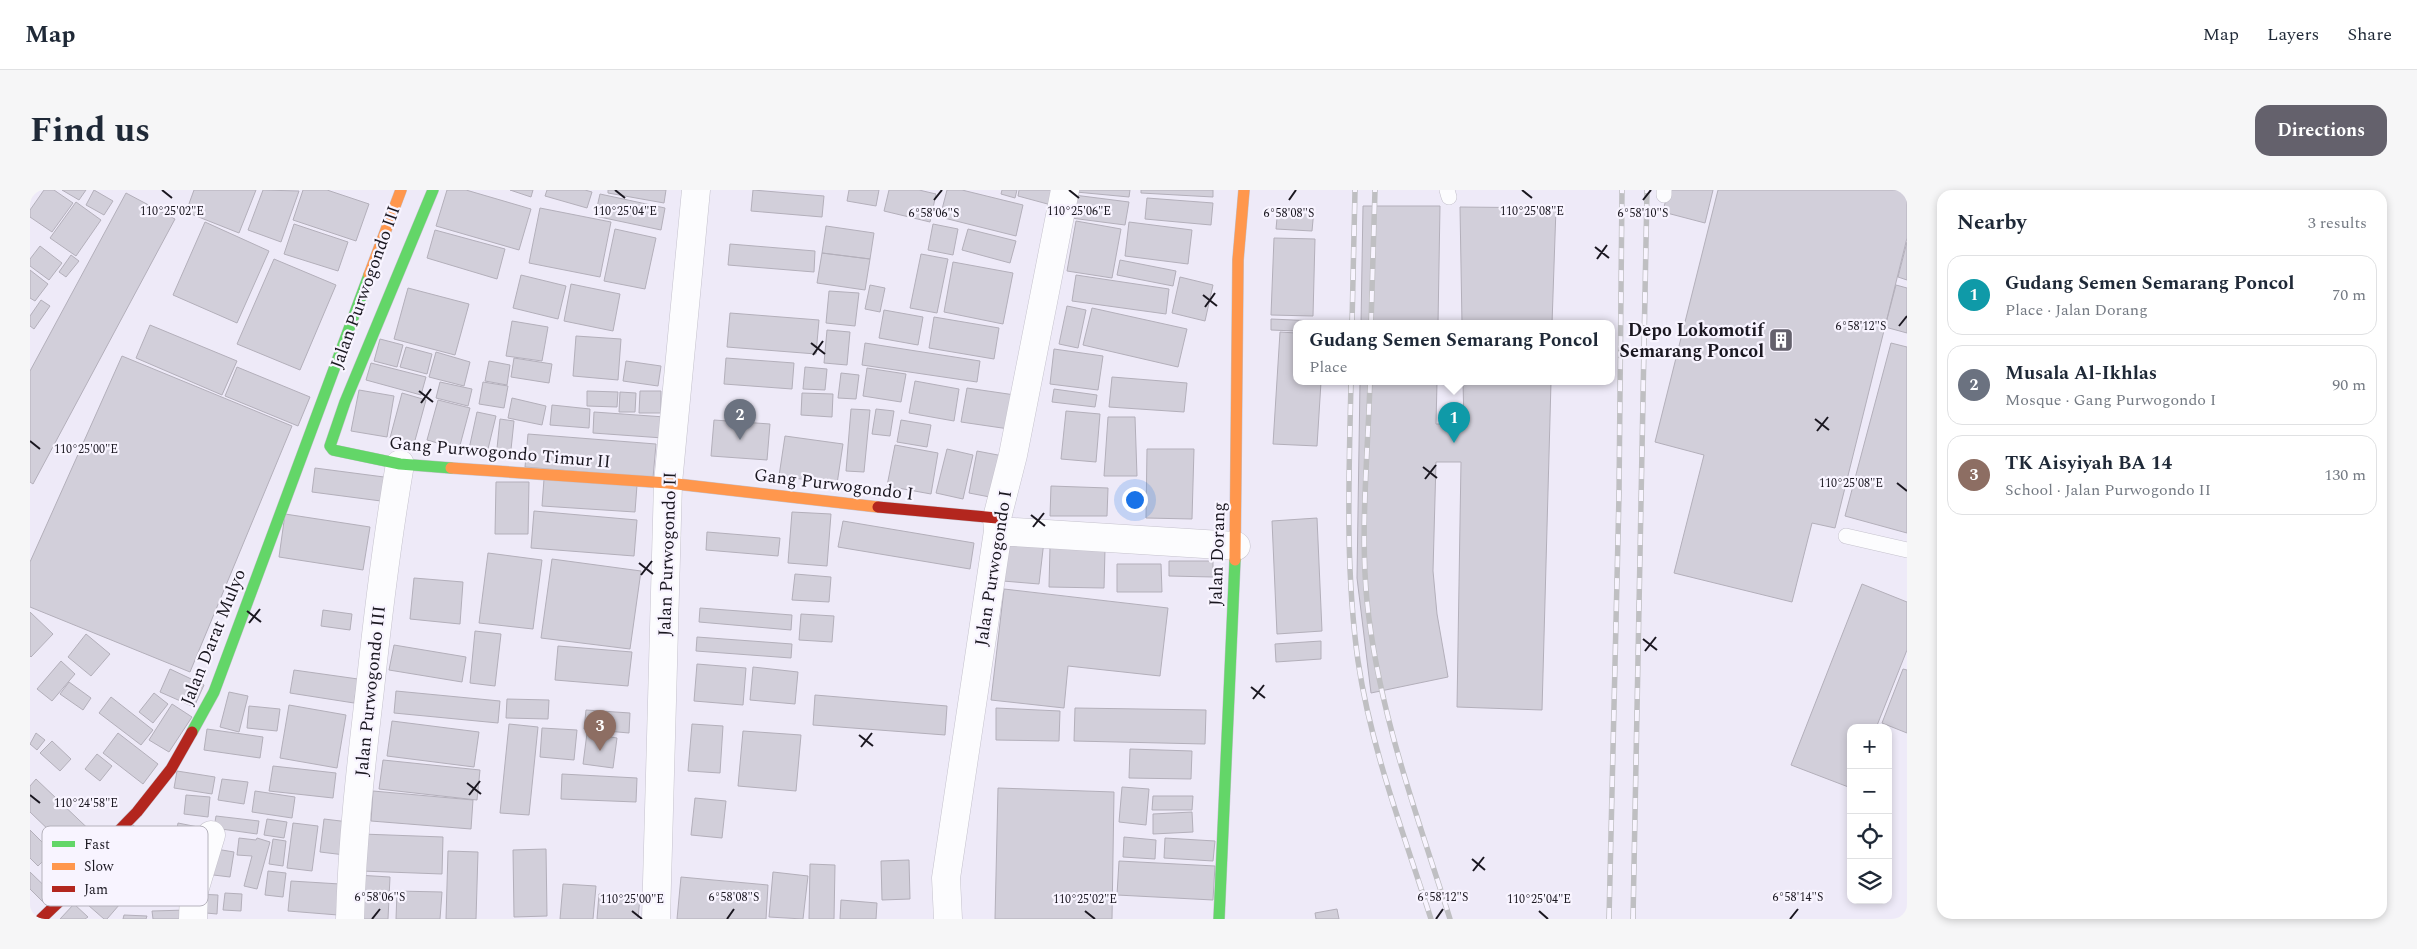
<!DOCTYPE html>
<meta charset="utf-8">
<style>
body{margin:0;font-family:Spectral,serif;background:#f6f6f7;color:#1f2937}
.controls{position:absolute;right:15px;bottom:15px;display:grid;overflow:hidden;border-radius:10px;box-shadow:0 2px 8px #0003}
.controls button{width:45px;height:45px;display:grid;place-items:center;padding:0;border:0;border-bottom:1px solid #e0e1e3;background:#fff;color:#1f2937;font:25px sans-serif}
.you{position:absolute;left:1104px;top:309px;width:18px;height:18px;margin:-12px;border:4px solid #fff;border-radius:50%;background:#1a73e8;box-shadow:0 0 0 8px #1a73e833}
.badge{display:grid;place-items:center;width:32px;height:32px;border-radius:50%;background:#64616c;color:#fff;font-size:16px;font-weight:700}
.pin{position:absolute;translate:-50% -41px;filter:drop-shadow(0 1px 2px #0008)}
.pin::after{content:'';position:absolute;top:26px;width:18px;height:15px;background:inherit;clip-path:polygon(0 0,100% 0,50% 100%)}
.popup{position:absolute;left:1263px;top:130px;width:322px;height:65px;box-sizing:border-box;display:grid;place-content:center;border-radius:10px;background:#fff;filter:drop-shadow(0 1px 4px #0005);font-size:16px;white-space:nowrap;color:#747a83}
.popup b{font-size:19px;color:#1f2937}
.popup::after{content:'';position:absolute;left:50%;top:100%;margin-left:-10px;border:10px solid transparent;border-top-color:#fff}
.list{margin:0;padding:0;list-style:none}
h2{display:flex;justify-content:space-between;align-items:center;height:65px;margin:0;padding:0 20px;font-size:21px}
h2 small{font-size:16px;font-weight:400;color:#747a83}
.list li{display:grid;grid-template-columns:32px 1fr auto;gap:15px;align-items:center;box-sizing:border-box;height:80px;margin:0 10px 10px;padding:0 10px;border:1px solid #e0e1e3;border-radius:15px}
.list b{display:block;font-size:19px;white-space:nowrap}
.list p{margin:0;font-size:16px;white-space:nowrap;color:#747a83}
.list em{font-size:16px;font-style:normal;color:#747a83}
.icon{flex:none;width:28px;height:28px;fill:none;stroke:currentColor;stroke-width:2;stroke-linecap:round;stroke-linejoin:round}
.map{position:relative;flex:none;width:1877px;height:729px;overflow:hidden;border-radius:15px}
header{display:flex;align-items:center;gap:30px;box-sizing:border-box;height:70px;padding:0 25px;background:#fff;border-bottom:1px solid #e0e1e3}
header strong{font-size:24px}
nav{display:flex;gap:28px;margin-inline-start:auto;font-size:18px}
.intro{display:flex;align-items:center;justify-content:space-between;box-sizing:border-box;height:120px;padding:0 30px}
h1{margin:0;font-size:35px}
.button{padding:12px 22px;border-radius:15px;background:#64616c;color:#fff;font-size:18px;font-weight:700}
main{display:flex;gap:30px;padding:0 30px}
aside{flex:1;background:#fff;border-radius:15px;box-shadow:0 2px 8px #0003}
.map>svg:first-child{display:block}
.building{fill:#d2cfda;stroke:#b3afba}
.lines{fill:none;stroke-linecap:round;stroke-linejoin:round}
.lane-casing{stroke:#c5c2cd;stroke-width:16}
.street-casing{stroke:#c5c2cd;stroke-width:29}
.fast-casing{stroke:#c5c2cd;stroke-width:12}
.slow-casing{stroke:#c5c2cd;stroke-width:12}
.jam-casing{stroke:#c5c2cd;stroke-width:12}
.lane{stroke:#fcfcfe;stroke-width:15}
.street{stroke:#fcfcfe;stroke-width:28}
.fast{stroke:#63d668;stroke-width:11}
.slow{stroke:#ff974d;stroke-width:11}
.jam{stroke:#b3261e;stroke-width:11}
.rail-casing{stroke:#bfbfc2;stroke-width:5.5}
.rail{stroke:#f8f4ff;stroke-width:4;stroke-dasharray:11;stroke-linecap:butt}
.ticks{fill:none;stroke:#1a1720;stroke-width:2}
.labels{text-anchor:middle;stroke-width:4.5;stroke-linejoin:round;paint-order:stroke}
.street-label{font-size:18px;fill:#1a1720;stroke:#f8f4ff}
.poi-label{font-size:18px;font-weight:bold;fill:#1a1720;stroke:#f8f4ff;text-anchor:end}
.key{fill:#f8f4ff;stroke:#b5b2bc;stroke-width:1}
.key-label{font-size:14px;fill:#1a1720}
.ticks-label{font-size:12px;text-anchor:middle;fill:#1a1720;stroke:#f8f4ff;stroke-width:4.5;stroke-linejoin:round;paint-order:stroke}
</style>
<header>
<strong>Map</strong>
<nav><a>Map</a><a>Layers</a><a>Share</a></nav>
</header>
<div class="intro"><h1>Find us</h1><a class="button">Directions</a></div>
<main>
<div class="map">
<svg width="1877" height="729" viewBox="0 0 1877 729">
<rect width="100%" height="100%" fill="#eeeaf8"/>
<path class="building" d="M14 0H24L43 13 22 42 0 27V20Z
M32 0H56L49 10Z
M64 0 83 11 74 25 56 15Z
M164 0H226L209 43 156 22Z
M233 0 269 1 251 52 218 40Z
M273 0H297L339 14 326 51 263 30Z
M417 0H436L501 19 489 60 406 36Z
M480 0H503L501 7Z
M517 0H555L562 2 557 18 515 6Z
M578 0H636L634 13 578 3Z
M723 0 794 6 792 27 721 21Z
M819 0H849L846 16 817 11Z
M859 0H889L906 4 900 32 854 21Z
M917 0H932L993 15 986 46 910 27Z
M972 0H987L985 8 971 4Z
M989 0H1029L1025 16 988 6Z
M1046 0H1100L1099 7 1046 2Z
M1111 0H1183V7L1111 3Z
M1638 0H1683L1675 33 1633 22Z
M1688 0H1877V48L1805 338 1782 333 1762 412 1644 383 1674 265 1625 252Z
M96 3 145 29 3 294 0 292V181Z
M570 4 635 18 631 40 565 26Z
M1044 5 1099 12 1095 35 1041 28Z
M1117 8 1183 13 1181 35 1115 29Z
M46 12 71 30 46 66 20 48Z
M1333 16H1410L1408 134H1331Z
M1248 17 1284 19 1282 41 1246 39Z
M1430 17 1526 18 1522 134H1432Z
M510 18 581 32 570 87 499 73Z
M1046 31 1091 39 1082 88 1037 81Z
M175 32 239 61 207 133 143 105Z
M1099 32 1162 40 1158 74 1095 66Z
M264 34 318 52 308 81 254 64Z
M903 34 928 39 923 65 898 60Z
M796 36 844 43 840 69 792 63Z
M585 39 626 48 615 99 574 91Z
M938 39 986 51 980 73 932 60Z
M405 40 475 59 467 89 397 68Z
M1244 48 1285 49 1283 126 1241 125Z
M1877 52V90L1868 87Z
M700 54 785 61 784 82 698 75Z
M10 56 32 73 19 90 0 76V69Z
M792 63 840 69 835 100 787 93Z
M891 64 918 69 907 123 880 118Z
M41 65 49 71 36 87 29 82Z
M244 69 306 95 270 180 207 154Z
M1090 70 1146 81 1143 96 1087 85Z
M923 72 983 83 973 134 914 122Z
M0 80 18 94 5 111 0 108Z
M491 85 536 96 528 129 483 118Z
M1046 85 1139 99 1136 124 1042 111Z
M1150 87 1183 95 1175 131 1142 123Z
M541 94 590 104 583 141 534 131Z
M840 95 855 98 850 122 835 119Z
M1866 95 1877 98V143L1855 137Z
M378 98 439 114 425 165 364 149Z
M799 101 829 103 825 136 796 133Z
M11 110 20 116 4 139 0 136V126Z
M1037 116 1056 120 1048 158 1029 154Z
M1062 118 1157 139 1148 177 1053 155Z
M854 120 893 127 888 155 849 148Z
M700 123 789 130 786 164 697 157Z
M904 127 969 138 964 169 899 158Z
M1241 129 1286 131 1285 134H1266V141L1241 140Z
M482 131 518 137 512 171 476 166Z
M120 135 207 171 192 205 106 168Z
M797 140 820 142 817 175 794 173Z
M1250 142 1266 143V192H1291L1287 256 1243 254Z
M546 146 591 149 588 190 543 186Z
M350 149 373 155 367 177 344 171Z
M835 153 950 171 947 192 832 175Z
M1861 153 1877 157V343L1815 326Z
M376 157 402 164 397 184 370 177Z
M1024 159 1073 166 1068 200 1020 194Z
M406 162 440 172 434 196 399 187Z
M92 166 262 236 160 482 0 417V372Z
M484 168 522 174 519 193 481 187Z
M696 168 764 173 762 199 694 194Z
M459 171 480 175 477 195 455 191Z
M596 171 631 176 628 196 593 191Z
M341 173 396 187 391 205 336 190Z
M207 177 280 207 268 236 195 206Z
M775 177 797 179 795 200 773 199Z
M837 178 876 184 871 212 833 206Z
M811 183 829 185 826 209 808 208Z
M1082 187 1157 193 1154 222 1079 217Z
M885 191 929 199 924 231 879 223Z
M410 192 442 199 438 216 406 208Z
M453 192 478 196 474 218 449 214Z
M1330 192H1407L1406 234H1434L1433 192H1521L1512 520 1427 517 1431 272H1406L1403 381 1407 424 1418 487 1341 503 1327 388Z
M937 198 985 205 979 239 931 232Z
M1024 199 1067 205 1065 217 1022 212Z
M329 200 364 206 357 247 321 241Z
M557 201 588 202 587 217 557 216Z
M610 201H631V223H609Z
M590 202 606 203 605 222H589Z
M372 203 396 210 384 254 360 248Z
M772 203 803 204 802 227 771 225Z
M482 208 516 216 512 235 478 228Z
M408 210 440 218 429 259 397 250Z
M522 215 560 219 559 238 520 235Z
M821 219 840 220 834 282 816 281Z
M846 219 864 221 860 246 842 244Z
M1036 221 1070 224 1066 272 1031 269Z
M447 222 466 226 457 263 439 259Z
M564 222 635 227 633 248 563 243Z
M1078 227H1105L1107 286H1074Z
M470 229 484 231 480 269 466 268Z
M684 230 740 234 737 270 681 266Z
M871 230 901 235 897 257 867 252Z
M498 244 626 254 623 288 495 277Z
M755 246 813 254 807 294 749 286Z
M865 255 908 263 901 304 857 296Z
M917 259 943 265 933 309 906 303Z
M1117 259H1164L1162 329 1116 328Z
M947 261 973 266 965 308 939 303Z
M285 278 354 287 351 311 282 302Z
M514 289 607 295 605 322 512 316Z
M466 292H499L498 344H465Z
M1021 296 1078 298 1077 326H1020Z
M504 321 607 330 604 366 501 358Z
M762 322 801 324 797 376 758 373Z
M255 324 340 337 333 380 249 367Z
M1287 328 1292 441 1247 444 1242 331Z
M813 331 944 353 940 379 808 357Z
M677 342 750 348 748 366 676 360Z
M978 347 1014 351 1009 394 973 391Z
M1020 357 1075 359 1074 398 1019 397Z
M458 363 512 370 503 439 449 433Z
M522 369 611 381 600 459 511 448Z
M1139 371H1183V387L1139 386Z
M1087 374H1131L1132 402H1087Z
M765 384 801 387 799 412 762 410Z
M384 388 433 392 430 434 380 429Z
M1832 394 1877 412V460L1846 538H1821V598L1761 575Z
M974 399 1138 418 1130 486 1038 476 1034 518 961 510Z
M670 418 762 425 761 440 669 432Z
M293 420 322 424 320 440 291 436Z
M0 422 23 444 1 467 0 466Z
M771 424 804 426 802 452 769 450Z
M445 441 471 444 465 496 440 493Z
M56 444 80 464 61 486 38 467Z
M667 447 762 454 761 468 666 461Z
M1291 451V469L1246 472 1245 454Z
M364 455 436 467 432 492 359 480Z
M528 456 602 462 598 496 525 490Z
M31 471 45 484 22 511 7 499Z
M667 474 716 478 713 515 664 511Z
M723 477 768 482 765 514 720 510Z
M140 479 174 495 164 517 130 502Z
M1873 479 1877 480V543L1852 533Z
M264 480 328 489 324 513 260 503Z
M39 492 61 508 53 520 30 504Z
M366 501 470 511 468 533 364 523Z
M199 502 218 506 209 542 190 537Z
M124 503 138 514 123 533 109 522Z
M785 505 917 516 915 545 783 535Z
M81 507 123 540 111 555 69 523Z
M477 509 519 510 518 529 476 528Z
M142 514 162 527 139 562 119 550Z
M259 515 316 525 307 578 250 568Z
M219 516 250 519 247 541 217 538Z
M966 518 1030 521 1029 551 966 550Z
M1045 518 1176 520 1175 554 1044 551Z
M556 520 600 523 599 543 554 539Z
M362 531 449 542 444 577 357 566Z
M479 534 508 537 499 625 470 623Z
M662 534 693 536 690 583 658 581Z
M512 538 547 540 544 570 510 567Z
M177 539 233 547 230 568 174 560Z
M713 541 771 545 766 601 708 596Z
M6 543 15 550 7 560 0 554Z
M88 543 128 574 113 594 73 563Z
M557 543 587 548 583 578 553 574Z
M22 551 41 569 30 581 10 563Z
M1100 559 1162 561 1161 589 1099 588Z
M67 564 82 576 70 591 55 579Z
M353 570 450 580 447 610 349 599Z
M243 576 306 583 303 608 239 601Z
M147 581 185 587 182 604 144 598Z
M532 584 607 588 606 612 531 609Z
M6 589 69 649 50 670 0 622V596Z
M192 589 218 592 214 614 188 610Z
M1092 597 1119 599 1116 635 1089 632Z
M968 598 1084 602 1082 729H965Z
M225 601 265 607 262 628 222 622Z
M343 601 443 610 441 639 341 631Z
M156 605 180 607 178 627 154 624Z
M1123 606H1163L1162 620H1122Z
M665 608 696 611 692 648 661 645Z
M1162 622 1163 642 1123 644V624Z
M186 626 229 631 227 644 184 638Z
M237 629 257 632 254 648 234 645Z
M294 629 319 632 315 665 290 662Z
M99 632 129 655 115 673 84 650Z
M148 633 178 639 172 667 143 661Z
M263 633 288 636 282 681 257 678Z
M0 640 22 662 8 676 0 668Z
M332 644 413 647 412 684 331 681Z
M1094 647 1126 650 1125 669 1093 667Z
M209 648 226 650 227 648 240 652 227 699 214 696 222 666 207 665Z
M1135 648 1185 651 1183 671 1134 668Z
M243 649 256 651 253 676 239 674Z
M32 658 55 678 45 690 20 669Z
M180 658 204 662 200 687 175 684Z
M79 659 110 679 100 694 70 674Z
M516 659 517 726 484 727 483 660Z
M418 661 448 662 446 729H416Z
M137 668 168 672 165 693 134 689Z
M879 670 880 709 852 710 851 671Z
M1089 671 1185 676 1183 710 1087 705Z
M780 674 805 675 804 729H779Z
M238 681 256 683 253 707 235 705Z
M0 682 28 709 19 718 0 699Z
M743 682 778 686 773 729 739 727Z
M327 685 360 687 358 729H325Z
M651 687 738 695 736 729H647Z
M261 691 310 694 308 725 258 721Z
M78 692 96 707 77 729H74L58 715Z
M533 694 566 696 563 729H530Z
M130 699 159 702 158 715 129 712Z
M367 701 412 702 410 729H366Z
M195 703 212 704 211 721 193 720Z
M167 704 188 705 187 724 165 722Z
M569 704 610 707 608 729H567Z
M811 710 847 713 846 729H810Z
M44 714 58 727 55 729H30Z
M1307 719 1309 729H1286L1285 723Z
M157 720V729H123L122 721Z
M94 725 117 726 116 729H93Z"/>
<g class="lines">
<defs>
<path id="lane" d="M1417 0 1419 7
M1634 0V5
M1816 346 1877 360"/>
<path id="street" d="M968 341 1206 356
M163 729 164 701 181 645
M320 729C322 652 331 575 340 499 348 424 357 349 370 274
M626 729 638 293 666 0
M918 729 916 688 968 341 967 328 983 265 1035 0"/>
<path id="fast" d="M403 0 315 212 300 256 303 260 370 274 421 278
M162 542 184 502 339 85
M1189 729 1205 370"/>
<path id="slow" d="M339 85 371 0
M421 278 638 293 848 317
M1205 370 1208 70 1214 0"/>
<path id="jam" d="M848 317 967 328
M11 729 35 706 74 656 107 622 141 579 162 542"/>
</defs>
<use href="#lane" class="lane-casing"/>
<use href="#street" class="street-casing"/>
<use href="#fast" class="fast-casing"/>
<use href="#slow" class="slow-casing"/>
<use href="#jam" class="jam-casing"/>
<use href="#lane" class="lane"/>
<use href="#street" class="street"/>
<use href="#fast" class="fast"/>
<use href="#slow" class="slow"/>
<use href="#jam" class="jam"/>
<defs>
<path id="rail" d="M1322 134 1325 0
M1341 134 1345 0
M1321 192C1319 285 1315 378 1328 471 1341 559 1374 644 1401 729
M1340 192C1338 263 1330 340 1337 411 1348 521 1387 625 1420 729
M1579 729 1589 305 1592 0
M1603 729 1617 0"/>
</defs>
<use href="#rail" class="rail-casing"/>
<use href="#rail" class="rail"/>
</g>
<path class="ticks" d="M132 0 142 8M585 0 595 8M1039 0 1049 8M1492 0 1502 8M904 10 912 0M1259 10 1266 0M1613 10 1621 0M1565 57 1579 68M1567 69 1577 55M1173 105 1187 116M1175 117 1185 103M1869 136 1877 126M781 153 795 164M783 165 793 151M389 201 403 212M391 213 401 199M1785 229 1799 240M1787 241 1798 227M0 251 10 259M1393 277 1407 288M1395 289 1406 275M1867 293 1877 301M1001 325 1015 336M1003 337 1014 323M609 373 623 384M611 385 622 371M217 421 231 432M219 433 230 419M1613 449 1627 460M1615 461 1626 447M1221 497 1235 508M1223 509 1234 495M829 545 843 556M831 557 842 543M437 593 451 604M0 605 10 613M439 605 450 591M1442 669 1455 680M1443 681 1454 667M602 721 612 729M1055 721 1065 729M1509 721 1518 729M342 729 350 719M697 729 704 719M1406 729 1413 719M1760 729 1768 719"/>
<defs>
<symbol id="building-square" viewBox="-11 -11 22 22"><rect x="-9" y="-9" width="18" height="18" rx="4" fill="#64616c" stroke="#f8f4ff"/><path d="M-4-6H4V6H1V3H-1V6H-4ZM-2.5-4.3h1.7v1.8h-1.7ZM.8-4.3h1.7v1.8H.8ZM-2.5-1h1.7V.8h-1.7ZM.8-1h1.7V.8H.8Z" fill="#fff"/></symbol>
</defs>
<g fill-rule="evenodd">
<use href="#building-square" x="1737" y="136" width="28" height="28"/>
</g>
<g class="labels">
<g class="street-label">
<text transform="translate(335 97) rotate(-70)" y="6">Jalan Purwogondo III</text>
<text transform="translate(470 262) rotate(5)" y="6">Gang Purwogondo Timur II</text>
<text transform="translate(804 294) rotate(7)" y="6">Gang Purwogondo I</text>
<text transform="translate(637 364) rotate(-88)" y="6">Jalan Purwogondo II</text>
<text transform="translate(1187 364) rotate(-88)" y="6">Jalan Dorang</text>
<text transform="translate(963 378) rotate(-81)" y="6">Jalan Purwogondo I</text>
<text transform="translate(183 447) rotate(-68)" y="6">Jalan Darat Mulyo</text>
<text transform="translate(340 501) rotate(-84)" y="6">Jalan Purwogondo III</text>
</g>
<g class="poi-label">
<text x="1734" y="146">Depo Lokomotif<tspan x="1734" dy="21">Semarang Poncol</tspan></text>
</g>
</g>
<rect x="12" y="636" width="166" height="80" rx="8" class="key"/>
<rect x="22" y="651" width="23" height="6" fill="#63d668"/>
<rect x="22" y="673" width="23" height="7" fill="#ff974d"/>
<rect x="22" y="696" width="23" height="6" fill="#b3261e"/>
<g class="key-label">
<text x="54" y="659">Fast</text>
<text x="54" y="681">Slow</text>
<text x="54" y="704">Jam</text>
</g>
<g class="ticks-label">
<text x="142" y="25">110°25'02"E</text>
<text x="1049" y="25">110°25'06"E</text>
<text x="1502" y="25">110°25'08"E</text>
<text x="595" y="25">110°25'04"E</text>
<text x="904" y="27">6°58'06"S</text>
<text x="1259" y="27">6°58'08"S</text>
<text x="1613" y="27">6°58'10"S</text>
<text x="1831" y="140">6°58'12"S</text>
<text x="56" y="263">110°25'00"E</text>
<text x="1821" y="297">110°25'08"E</text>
<text x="56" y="617">110°24'58"E</text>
<text x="350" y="711">6°58'06"S</text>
<text x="704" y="711">6°58'08"S</text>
<text x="1413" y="711">6°58'12"S</text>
<text x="1768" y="711">6°58'14"S</text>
<text x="602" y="713">110°25'00"E</text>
<text x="1055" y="713">110°25'02"E</text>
<text x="1509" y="713">110°25'04"E</text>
</g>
</svg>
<div class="controls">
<button>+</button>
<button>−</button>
<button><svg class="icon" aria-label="locate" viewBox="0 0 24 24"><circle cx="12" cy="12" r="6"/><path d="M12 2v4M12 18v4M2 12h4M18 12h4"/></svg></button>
<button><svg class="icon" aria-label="layers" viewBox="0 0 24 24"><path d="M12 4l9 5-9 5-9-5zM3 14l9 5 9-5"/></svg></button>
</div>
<div class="you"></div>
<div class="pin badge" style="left:1424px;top:253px;background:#0f9aa8">1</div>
<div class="popup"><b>Gudang Semen Semarang Poncol</b>Place</div>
<div class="pin badge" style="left:710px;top:250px;background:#6b7280">2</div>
<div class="pin badge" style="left:570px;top:561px;background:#8d6e63">3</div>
</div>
<aside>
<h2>Nearby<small>3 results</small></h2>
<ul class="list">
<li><span class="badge" style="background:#0f9aa8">1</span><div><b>Gudang Semen Semarang Poncol</b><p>Place · Jalan Dorang</p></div><em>70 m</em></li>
<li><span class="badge" style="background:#6b7280">2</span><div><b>Musala Al-Ikhlas</b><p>Mosque · Gang Purwogondo I</p></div><em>90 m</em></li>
<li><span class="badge" style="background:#8d6e63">3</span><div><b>TK Aisyiyah BA 14</b><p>School · Jalan Purwogondo II</p></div><em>130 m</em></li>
</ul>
</aside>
</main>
